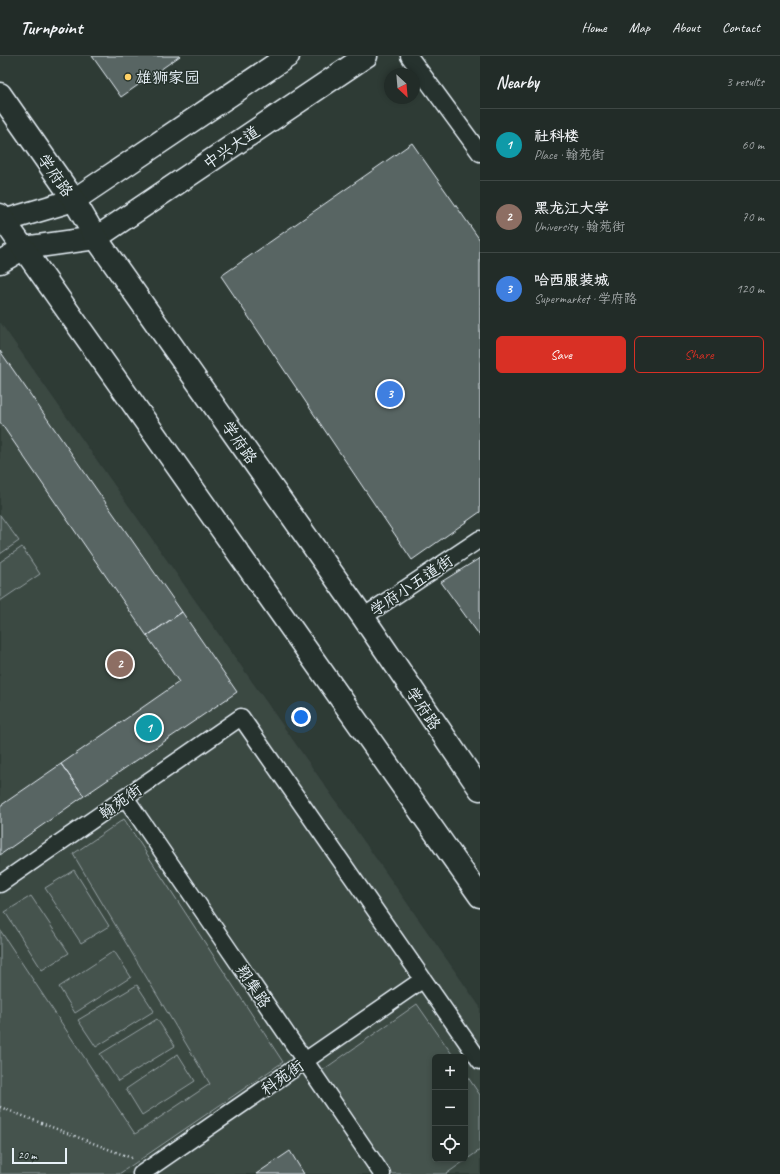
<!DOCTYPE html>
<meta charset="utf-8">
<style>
body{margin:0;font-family:Caveat,"LXGW WenKai TC",sans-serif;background:#2a3430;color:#f1f3f6}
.controls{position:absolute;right:12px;bottom:12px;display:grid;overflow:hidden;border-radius:6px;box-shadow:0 2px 6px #0003}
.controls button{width:36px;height:36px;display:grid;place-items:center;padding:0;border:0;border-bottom:1px solid #3f4845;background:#222c28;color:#f1f3f6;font:20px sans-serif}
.compass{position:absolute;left:384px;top:12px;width:36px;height:36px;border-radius:50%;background:#222c28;box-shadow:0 2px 6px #0003;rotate:154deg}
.scale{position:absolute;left:12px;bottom:10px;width:55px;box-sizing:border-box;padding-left:4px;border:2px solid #e8f1f8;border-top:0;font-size:11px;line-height:14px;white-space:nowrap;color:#e8f1f8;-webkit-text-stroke:3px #26332d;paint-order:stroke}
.you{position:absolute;left:301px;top:661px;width:14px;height:14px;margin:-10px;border:3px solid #fff;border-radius:50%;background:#1a73e8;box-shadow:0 0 0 6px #1a73e833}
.badge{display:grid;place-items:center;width:26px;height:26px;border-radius:50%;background:#d93025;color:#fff;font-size:13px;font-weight:700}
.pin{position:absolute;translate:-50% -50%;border:2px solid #fff;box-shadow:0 1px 4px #0006}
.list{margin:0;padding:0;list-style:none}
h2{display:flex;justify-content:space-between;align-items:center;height:52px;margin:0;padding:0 16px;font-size:17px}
h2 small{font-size:13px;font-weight:400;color:#a2a7a8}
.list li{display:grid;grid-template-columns:26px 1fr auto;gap:12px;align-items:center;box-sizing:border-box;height:72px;padding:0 16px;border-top:1px solid #3f4845}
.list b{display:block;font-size:15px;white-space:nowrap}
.list p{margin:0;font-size:13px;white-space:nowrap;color:#a2a7a8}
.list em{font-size:13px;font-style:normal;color:#a2a7a8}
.actions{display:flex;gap:8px;padding:12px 16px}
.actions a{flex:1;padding:9px 0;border:1px solid #d93025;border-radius:6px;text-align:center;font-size:14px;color:#d93025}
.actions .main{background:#d93025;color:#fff}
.icon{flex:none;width:22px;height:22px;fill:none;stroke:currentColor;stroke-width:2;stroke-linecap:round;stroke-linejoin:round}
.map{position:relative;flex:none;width:480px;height:1118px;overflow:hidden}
header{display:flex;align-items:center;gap:24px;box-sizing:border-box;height:56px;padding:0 20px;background:#222c28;border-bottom:1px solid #3f4845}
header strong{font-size:19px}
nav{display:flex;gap:22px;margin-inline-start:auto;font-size:14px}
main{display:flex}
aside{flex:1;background:#222c28}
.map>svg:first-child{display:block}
.built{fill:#3b4843;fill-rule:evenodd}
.green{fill:#45524e;stroke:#96a2a3}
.building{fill:#596563;stroke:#e8f1f8}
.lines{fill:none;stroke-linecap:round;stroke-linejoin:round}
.minor-casing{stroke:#e8f1f8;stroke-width:19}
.primary-casing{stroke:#e8f1f8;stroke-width:25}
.trunk-casing{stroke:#e8f1f8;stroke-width:25}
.path{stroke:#e8f1f8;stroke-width:2.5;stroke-dasharray:1 3;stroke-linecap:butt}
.minor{stroke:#26332d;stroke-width:16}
.primary{stroke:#26332d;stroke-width:22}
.trunk{stroke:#26332d;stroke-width:22}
.poi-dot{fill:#ffd166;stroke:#26332d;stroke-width:1.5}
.labels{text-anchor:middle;stroke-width:3;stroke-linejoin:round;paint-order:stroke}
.poi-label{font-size:16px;fill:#e8f1f8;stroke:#26332d;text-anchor:start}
.street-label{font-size:16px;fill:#e8f1f8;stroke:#26332d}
</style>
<header>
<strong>Turnpoint</strong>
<nav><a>Home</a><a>Map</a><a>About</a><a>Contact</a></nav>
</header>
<main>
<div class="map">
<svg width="480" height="1118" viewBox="0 0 480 1118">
<rect width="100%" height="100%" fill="#2e3b35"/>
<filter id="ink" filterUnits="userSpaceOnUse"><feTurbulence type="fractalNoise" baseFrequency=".025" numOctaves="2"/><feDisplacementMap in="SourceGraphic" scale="8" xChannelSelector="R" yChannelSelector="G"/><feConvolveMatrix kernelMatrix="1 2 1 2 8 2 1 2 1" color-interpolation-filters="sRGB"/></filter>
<g filter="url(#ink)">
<path class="built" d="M0 266 480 951V1118H0ZM435 1001H465V1103H435Z"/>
<path class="green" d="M0 459 19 485 0 498Z
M22 491 40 518 0 545V506Z
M124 763 283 1006 119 1118H0V874L135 1078 210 1028 73 798Z
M74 814 109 870 81 887 45 832Z
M31 840 69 897 42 914 5 856Z
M114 895 131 921 75 957 59 931Z
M137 929 154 955 96 991 78 964Z
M417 948 454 1001H435V1103H465V1017L480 1039V1094L446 1118H390L320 1016Z
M157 963 175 990 118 1025 100 998Z
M178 998 195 1025 142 1059 126 1033Z"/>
<path class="building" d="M92 0H180L121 41Z
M412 87 480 184V456L412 504 221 220Z
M0 295 182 556 147 580 0 366Z
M480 502V580L441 526Z
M182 556 237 636 84 740 61 708 179 626 147 580Z
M61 708 84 740 0 799V750Z
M290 1095 304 1118H256Z"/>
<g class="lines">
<defs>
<path id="minor" d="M409 0 480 97
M363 561 480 483
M125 741 382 1118
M0 828 241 661 480 1005
M141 1118 422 924"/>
<path id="primary" d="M0 166 74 144 288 0
M0 206 24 192 96 182 366 0"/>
<path id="trunk" d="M0 38 74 144 96 182 363 561 480 733
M0 159 480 840"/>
</defs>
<use href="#minor" class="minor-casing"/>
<use href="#primary" class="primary-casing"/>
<use href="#trunk" class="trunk-casing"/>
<path class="path" d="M0 1051 134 1103"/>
<use href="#minor" class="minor"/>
<use href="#primary" class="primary"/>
<use href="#trunk" class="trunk"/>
</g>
</g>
<circle class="poi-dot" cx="128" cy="21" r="4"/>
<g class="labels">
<g class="poi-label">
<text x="136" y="27">雄狮家园</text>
</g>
<g class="street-label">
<text transform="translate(231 91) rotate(-34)" y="6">中兴大道</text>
<text transform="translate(56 119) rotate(55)" y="6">学府路</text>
<text transform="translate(240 386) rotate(55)" y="6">学府路</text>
<text transform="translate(411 529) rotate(-34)" y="6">学府小五道街</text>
<text transform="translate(424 652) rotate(56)" y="6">学府路</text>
<text transform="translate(120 745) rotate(-35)" y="6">翰苑街</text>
<text transform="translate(254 930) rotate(56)" y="6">翔集路</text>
<text transform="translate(282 1021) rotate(-35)" y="6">科苑街</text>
</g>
</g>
</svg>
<div class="controls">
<button>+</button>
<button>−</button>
<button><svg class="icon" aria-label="locate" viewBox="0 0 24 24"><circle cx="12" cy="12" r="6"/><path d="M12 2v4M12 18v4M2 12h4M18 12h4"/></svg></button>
</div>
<svg class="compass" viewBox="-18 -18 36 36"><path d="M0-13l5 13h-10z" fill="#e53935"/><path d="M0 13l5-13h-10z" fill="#a2a7a8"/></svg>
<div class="scale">20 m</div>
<div class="you"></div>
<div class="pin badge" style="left:149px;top:672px;background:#0f9aa8">1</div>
<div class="pin badge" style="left:120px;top:608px;background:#8d6e63">2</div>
<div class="pin badge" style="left:390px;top:338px;background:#3f7fe0">3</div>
</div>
<aside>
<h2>Nearby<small>3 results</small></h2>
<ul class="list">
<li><span class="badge" style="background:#0f9aa8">1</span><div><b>社科楼</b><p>Place · 翰苑街</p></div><em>60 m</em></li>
<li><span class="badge" style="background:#8d6e63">2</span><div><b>黑龙江大学</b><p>University · 翰苑街</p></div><em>70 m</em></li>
<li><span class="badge" style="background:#3f7fe0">3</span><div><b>哈西服装城</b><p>Supermarket · 学府路</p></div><em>120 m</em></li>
</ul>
<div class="actions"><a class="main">Save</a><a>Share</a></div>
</aside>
</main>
